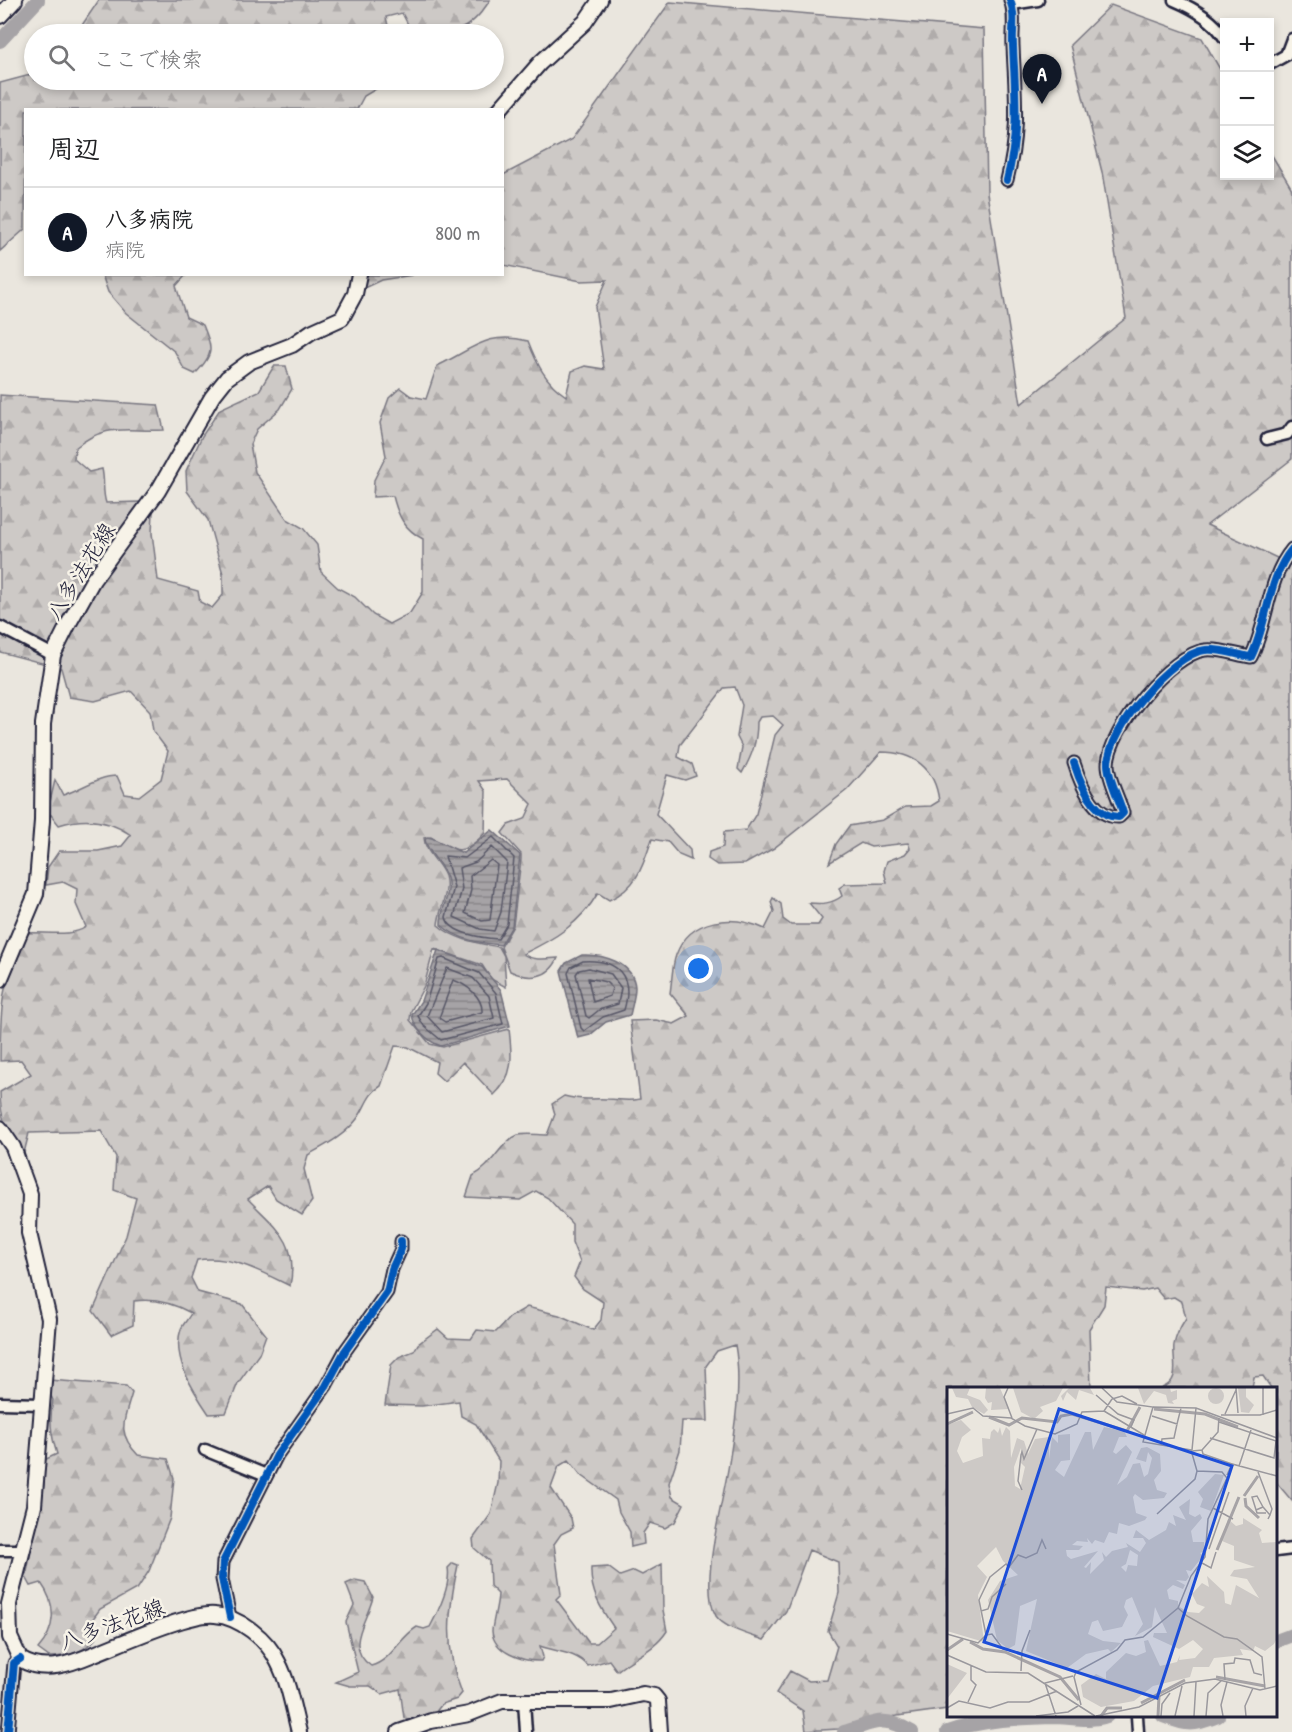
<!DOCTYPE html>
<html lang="ja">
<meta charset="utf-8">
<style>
body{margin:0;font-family:"Patrick Hand","Klee One",sans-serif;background:#f2f2f2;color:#202124}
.controls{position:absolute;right:18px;top:18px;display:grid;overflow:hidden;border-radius:0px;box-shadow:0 3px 9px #0003}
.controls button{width:54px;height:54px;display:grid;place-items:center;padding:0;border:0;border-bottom:2px solid #e0e0e0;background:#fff;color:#202124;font:30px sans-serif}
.you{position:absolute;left:699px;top:969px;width:21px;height:21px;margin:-15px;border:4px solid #fff;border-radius:50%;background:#1a73e8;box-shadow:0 0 0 9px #1a73e833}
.badge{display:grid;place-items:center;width:39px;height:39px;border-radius:50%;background:#111827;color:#fff;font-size:20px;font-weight:700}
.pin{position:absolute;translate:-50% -50px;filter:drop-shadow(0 2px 3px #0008)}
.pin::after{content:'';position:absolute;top:32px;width:21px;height:18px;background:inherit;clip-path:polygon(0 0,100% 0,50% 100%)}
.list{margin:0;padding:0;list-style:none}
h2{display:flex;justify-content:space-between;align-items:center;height:78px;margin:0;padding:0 24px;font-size:26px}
h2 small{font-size:20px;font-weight:400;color:#757577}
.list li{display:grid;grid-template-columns:39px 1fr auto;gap:18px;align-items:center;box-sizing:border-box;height:90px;padding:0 24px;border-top:2px solid #e0e0e0}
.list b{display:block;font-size:22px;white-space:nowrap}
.list p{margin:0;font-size:20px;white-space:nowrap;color:#757577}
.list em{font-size:20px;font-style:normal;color:#757577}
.icon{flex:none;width:33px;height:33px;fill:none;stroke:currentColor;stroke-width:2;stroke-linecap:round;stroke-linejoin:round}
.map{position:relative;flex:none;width:1292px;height:1732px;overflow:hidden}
.search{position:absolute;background:#fff;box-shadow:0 3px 9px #0003;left:24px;top:24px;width:480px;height:66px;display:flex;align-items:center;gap:15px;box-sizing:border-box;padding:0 21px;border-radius:33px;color:#757577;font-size:22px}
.panel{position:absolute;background:#fff;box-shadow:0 3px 9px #0003;left:24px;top:108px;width:480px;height:168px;border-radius:0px}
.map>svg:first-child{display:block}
.forest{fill:url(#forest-firs);stroke:#787680;stroke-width:1.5}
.water{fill:url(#water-rules);stroke:#716f7b;stroke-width:1.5}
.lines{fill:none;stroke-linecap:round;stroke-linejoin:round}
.shore{stroke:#575666;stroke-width:1.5}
.river{stroke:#a6a3a6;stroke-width:14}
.minor-casing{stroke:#22223b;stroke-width:15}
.major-casing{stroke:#22223b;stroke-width:18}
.minor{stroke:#f7f3e8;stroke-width:10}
.major{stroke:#f7f3e8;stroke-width:14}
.cycleway-casing{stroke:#f7f3e8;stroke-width:11}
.cycleway{stroke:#0057b8;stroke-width:8}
.labels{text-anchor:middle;stroke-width:5;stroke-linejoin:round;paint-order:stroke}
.street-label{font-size:22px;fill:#22223b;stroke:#f7f3e8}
.inset-river{fill:none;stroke:#a6a3a6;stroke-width:3}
.inset-road{fill:none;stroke:#9a989d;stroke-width:1.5}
.view{fill:#1d4ed8;fill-opacity:0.15;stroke:#1d4ed8;stroke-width:3}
.inset-edge{fill:none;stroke:#22223b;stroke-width:3}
</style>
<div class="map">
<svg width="1292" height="1732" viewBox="0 0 1292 1732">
<defs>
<pattern id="forest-firs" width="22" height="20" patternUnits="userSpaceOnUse" patternTransform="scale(1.5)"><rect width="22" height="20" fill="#cdc9c6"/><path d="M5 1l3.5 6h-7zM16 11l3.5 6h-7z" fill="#b0acab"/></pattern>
<pattern id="water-rules" width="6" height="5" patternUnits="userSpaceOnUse" patternTransform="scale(1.5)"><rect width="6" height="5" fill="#a6a3a6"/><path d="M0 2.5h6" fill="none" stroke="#878488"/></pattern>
</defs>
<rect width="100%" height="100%" fill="#eae6de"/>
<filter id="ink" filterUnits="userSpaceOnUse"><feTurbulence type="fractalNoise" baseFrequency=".0167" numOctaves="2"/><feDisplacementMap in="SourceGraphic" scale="12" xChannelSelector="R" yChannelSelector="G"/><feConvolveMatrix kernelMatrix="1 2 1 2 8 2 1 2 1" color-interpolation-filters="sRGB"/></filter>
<g filter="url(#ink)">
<path class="forest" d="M99 0H490C469 34 451 35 413 34L402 13 386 17 390 34H76Z
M670 2 984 29 987 193 1021 404 1126 318 1102 172 1070 45 1111 5 1202 38 1224 76V176H1270V152L1292 189V459L1207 525 1292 565V1501L1276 1482V1388H1271L1263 1376 1254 1377 1252 1388H1162C1182 1380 1172 1362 1174 1345 1176 1335 1180 1327 1186 1318L1182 1302 1174 1297 1164 1299 1155 1288 1142 1291 1106 1287 1104 1305 1089 1329 1091 1388H948L947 1709 890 1717 838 1729 806 1731 803 1711 776 1693 790 1671 809 1681 827 1680 837 1646 828 1631 839 1593 838 1562 809 1550 786 1611 764 1640C750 1635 725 1629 716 1616 698 1585 724 1500 729 1463 735 1426 742 1383 735 1345L717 1351 706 1366 708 1421H682L680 1450 669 1483 672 1497 684 1504 675 1522 665 1528 650 1523 643 1533 644 1544 631 1547 630 1532 619 1512 616 1500 581 1475 569 1460 559 1466 551 1488 571 1518 573 1528 561 1534 554 1544 561 1594 556 1599 589 1643H597L614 1628C601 1609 590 1592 591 1568L608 1567 620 1576 634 1571 642 1575 662 1564 663 1610 667 1631C654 1651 635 1656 617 1671L609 1660 588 1666C576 1652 557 1652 540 1646L543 1657 541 1661C523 1662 493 1652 492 1631 492 1625 498 1603 498 1594L490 1586 489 1561 474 1548 473 1539 491 1514 498 1483 499 1461 476 1424 461 1416 459 1401 422 1406 385 1405 391 1365 399 1357 414 1351 418 1344 438 1329 448 1338 471 1339 477 1330 496 1332 510 1317 527 1307 559 1315 593 1330 601 1320 603 1302 583 1289 574 1277 580 1262 572 1242V1224L548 1198 536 1191 520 1200 466 1197 473 1176C494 1165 500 1142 518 1135 526 1133 538 1135 547 1135L555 1114 552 1104 564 1096C582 1101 590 1098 607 1099 620 1099 627 1102 640 1099L630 1021 656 1020 674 1024 689 1016 670 993C672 981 672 966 676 955 690 917 733 914 765 929L774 911 771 902 773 898 781 904 783 919 791 925H818L822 919 809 903C822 904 832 904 842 896L839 888 845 884 887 883 884 871 887 861 905 854 910 848 908 843 871 847 861 843 829 863 836 844 849 826 883 820 905 807 931 806 939 801C935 768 914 752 881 752L847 790 774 848 745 864 717 865 708 859 709 852 723 847 724 832 746 830 756 814 775 735 783 725 773 716 760 717 757 722C757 742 752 756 742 773L738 769 742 747 737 737 742 705 735 687 724 688 680 745 678 757 692 764 696 776 685 780 667 775 656 814 690 850 691 860 679 855 668 842 652 839C643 866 637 888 609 900L598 893C580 924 554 939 523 954 533 961 546 959 558 958 549 979 529 980 510 971L501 947 513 926 521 859V854L502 833 508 825 525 819 532 804 507 779 479 781 486 791 485 833C465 854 456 855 431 837L424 838C425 853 440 862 445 876 450 891 439 910 438 925 455 940 478 943 499 947L504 956 506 987 491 979 482 965 434 949 424 986 411 1011 410 1020 430 1044 443 1047 509 1029C512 1055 515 1076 494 1095L463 1062 444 1081 435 1073 437 1062 408 1047 395 1046 381 1086C367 1094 366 1107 357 1119 344 1136 326 1145 308 1155L304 1169 312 1201 302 1215 276 1199 268 1186 248 1199C276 1228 299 1241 290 1286 260 1271 231 1255 197 1260L191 1278 198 1292 242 1304 266 1335 259 1354 238 1383 226 1413 209 1414C194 1392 171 1358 181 1329 183 1324 189 1318 191 1313 173 1303 155 1298 134 1301L133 1325 111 1335 93 1311 126 1236 136 1198 114 1190 116 1157 101 1131 29 1133 24 1153C6 1137 0 1115 0 1092L31 1074 21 1060 0 1061C0 1007 2 982 24 933 44 931 70 938 86 927L76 904 77 889 63 882 46 885 48 867 59 851H98L122 846 131 835C109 820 84 817 59 825L48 811 55 780 63 795C82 789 98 776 117 776L125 794 139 796 161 779 168 751 153 731 150 711 131 691 95 701 69 697 61 668 0 652V395L158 405 164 430C127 432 106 422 75 448L74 459 89 472 102 469C105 481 102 491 106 503L139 502 153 512 152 533 158 580 198 591 200 602 212 608 223 595V574L208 520 187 491 186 471 202 436 220 409 259 391 274 366H286L292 389 280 409 257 429 250 444 255 472 287 519 303 528 317 545 321 572 338 588 355 597 373 615 389 624 410 613 423 592V539C404 529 398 516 393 496L373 497 374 480 386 456 380 423 389 398 400 388 411 396 426 399 437 366C472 350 487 330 528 341 537 364 545 382 566 396L572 371 585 366 604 369 595 307 607 280 581 281 503 265V175L572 139Z
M34 74V80H391L364 96 357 109 26 110 25 229 0 251V83Z
M102 275H186L176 286 186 317 203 325C213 350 214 354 195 374L184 369 175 352 126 313 108 292Z
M356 275H413L381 280 364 288Z
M49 1380 126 1386 132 1393C124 1421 116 1432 138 1455L168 1459 174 1478 170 1518 149 1571 138 1588 100 1609 92 1620 97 1637C85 1652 67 1657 49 1657L38 1649C56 1629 57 1605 41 1583L31 1586 26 1577 44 1485 42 1461 57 1454C51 1435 49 1420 53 1400L47 1388Z
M453 1563 458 1565C448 1611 444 1649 462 1693L457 1699 442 1704 435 1713 410 1721 404 1718 400 1689 382 1694 370 1686H350L336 1682 358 1672 346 1622 354 1605 346 1584 355 1580 365 1582 373 1597C368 1620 343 1647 371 1666 391 1661 399 1638 417 1627L424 1629 430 1627C438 1612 451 1585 448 1568Z"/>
<path class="water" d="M492 830 520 855 512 926 501 945C480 943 458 940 441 925 440 909 452 893 447 878 442 863 428 854 425 840L427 837 432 838 463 853Z
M438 950 482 967 501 990 510 1026 441 1046C428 1042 414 1028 412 1015L421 1001Z
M582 955C602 954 633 962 635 987 635 996 632 1006 630 1015L606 1022 590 1035 578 1038 561 971 566 963Z"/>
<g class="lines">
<path class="shore" d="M493 837 514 858 507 924 498 939C484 938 449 934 446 917L454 887 445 856 465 858Z
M492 847 507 862 501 912 494 931 480 929 454 917 462 889 459 868 476 862Z
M491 860 497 865 490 920 482 921 465 913 471 890 470 876Z
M443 958 479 973 496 993 503 1024 441 1040 424 1026 418 1016 426 1003 439 959Z
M583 961C618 959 634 976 624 1010L603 1017 584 1031 581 1028 568 973 571 967Z
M447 968 473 978 489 996 494 1018 442 1032 427 1016Z
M589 968 611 974 621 988 618 1004 599 1010 589 1018 586 1016 576 974 579 970Z
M588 978 606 982 612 988 610 996 593 1002Z
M453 980C466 984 483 997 482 1012L445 1022 439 1018Z"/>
<path class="river" d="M0 41 38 0
M1276 1641 1292 1635
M1163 1716C1188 1726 1193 1726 1218 1716
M844 1732C875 1723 882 1714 912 1732
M947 1732C982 1720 1016 1718 1052 1717 1071 1717 1090 1722 1107 1716"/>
<defs>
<path id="minor" d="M1174 0C1193 8 1213 19 1224 37
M1012 4 1038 0
M1270 64 1286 55 1292 39
M1007 180C1020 129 1015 96 1013 46 1012 30 1016 15 1010 0
M1267 439 1287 434 1292 427
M0 627 53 655
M1074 763C1080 782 1093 818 1119 817L1123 813C1119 798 1108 779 1108 764 1109 729 1171 654 1205 650 1219 648 1237 655 1251 657 1268 623 1267 579 1292 549
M0 1403 42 1404
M205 1450 266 1475
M0 1550H21
M1276 1551 1292 1549
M230 1617 222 1579 223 1562 277 1455 326 1386 345 1351 387 1292 392 1269 401 1249V1241
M524 1701 526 1732
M1137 1716 1138 1732
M8 1732 14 1663 20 1659"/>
<path id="major" d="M0 16 15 0
M499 110 540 63 585 22 600 0
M0 980 36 894 42 821 43 724 53 655 69 623 93 580 158 491 212 397 227 378 249 362 292 345 311 332 342 318 355 294 359 274
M0 1128 13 1147 30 1194 29 1233 49 1319 34 1506 9 1604 10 1637 20 1659C44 1674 70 1664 94 1654 120 1644 190 1612 215 1615 240 1617 267 1639 278 1662 289 1683 293 1709 299 1732
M399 1732 431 1721 469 1714 502 1701H611L643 1694 654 1696 658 1701 660 1732"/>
</defs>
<use href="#minor" class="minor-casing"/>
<use href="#major" class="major-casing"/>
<use href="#minor" class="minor"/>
<use href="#major" class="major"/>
<defs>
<path id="cycleway" d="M1007 180C1020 129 1015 96 1013 46 1012 30 1016 15 1010 0
M1074 763C1080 782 1093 818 1119 817L1123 813C1119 798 1108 779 1108 764 1109 729 1171 654 1205 650 1219 648 1237 655 1251 657 1268 623 1267 579 1292 549
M230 1617 222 1579 223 1562 277 1455 326 1386 345 1351 387 1292 392 1269 401 1249V1241
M8 1732 14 1663 20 1659"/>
</defs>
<use href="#cycleway" class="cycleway-casing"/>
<use href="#cycleway" class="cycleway"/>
</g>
</g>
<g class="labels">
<g class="street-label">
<text transform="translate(80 571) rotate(-58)" y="8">八多法花線</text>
<text transform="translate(112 1624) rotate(-20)" y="8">八多法花線</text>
</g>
</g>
<g transform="translate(947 1387)">
<rect width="330" height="330" fill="#eae6de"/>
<path d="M5 1H23L20 8 33 13 41 23 37 27 25 20 21 12 9 10ZM39 1H53L62 22 44 23 45 15 41 16 38 11ZM66 1H116L109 14 93 20 96 24 87 32 74 25ZM122 1H143L147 8 132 3 129 13 120 5 116 14 114 9ZM191 1H223L224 5 230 3V12L225 14 227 17 221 16 219 8 207 4 197 17ZM291 1H299V10L307 18 302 26 294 25ZM261 9a8 8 0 1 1 16 0a8 8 0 1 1-16 0ZM14 33 24 43 15 50 10 64 16 76 36 69 35 51 43 52 44 45 47 42 51 46 53 40 55 49 59 40 63 44 64 71 70 51 77 54 81 67 88 52 102 50V72L105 50 111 56V48L123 47V73L114 74 108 83 117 90 138 45H144L146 63 157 40 177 44 180 50H172L166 65 169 67 179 58 185 65 170 98 180 90 186 77 193 76 197 90 201 87 205 71 201 65 199 75 189 72 194 61 200 60 213 67 214 84 207 93 210 103 220 106 217 111 196 113 188 107 186 110 189 126 200 130 198 133 182 139 172 136 170 147 162 145 157 156 148 153 145 157 140 151 141 155 130 154 125 158 136 159 132 163H119L120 169 124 172 151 164 137 180 139 181 144 175 143 187 157 173 155 165 159 170 165 164 181 160 179 156 193 165 199 156 196 151H186L189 143 202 153 219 143 222 135 229 139 226 128 239 133 232 120 243 112 242 127 248 130 253 127 255 131 244 144 246 155H257L258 164 253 166 256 169 244 184 239 183 242 190 239 194 229 193 238 198 236 202 226 198 220 203 222 212 231 214V219L241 225 252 226 258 220 250 217 245 207 255 196 262 200 260 189 277 205 278 216 284 218 289 198 312 211 300 192 283 189 287 183 308 180 287 173V159L275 154 281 132 289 139 296 137V131L315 143 312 146 315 156 330 155V251L327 257 318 264 308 259 306 264 293 262 296 268 267 271 262 280H246L243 290 206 299 187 314 154 320 136 310 134 298 149 287 159 292V285L179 266 189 269 199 265 197 254 201 253 213 279 230 275 233 268 232 273 248 271 256 262 246 253 232 262 206 250 207 246H220L208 220 205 240 188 249 196 237 185 210 179 213 177 220 181 228 175 240 156 244 151 233 145 235 141 247 156 254 174 256 164 265 161 262 139 267 120 281 79 264 90 212 73 219 68 258 61 262 50 253 41 213 53 194 71 188 56 174 49 160 30 179 40 190 31 208 37 255 0 244V38ZM74 61V76L78 80 73 102 68 99 67 80ZM183 163 191 168 190 179 181 178 179 185 174 180 179 177ZM268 87 277 88 264 124 253 120 256 112 251 105ZM0 277 20 286 0 312Z" fill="#cdc9c6" fill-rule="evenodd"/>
<path class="inset-river" d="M207 22 258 27 291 40M42 30 62 38 75 31 110 35 114 29 125 27 180 44 193 20M0 37 26 25M297 109 311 89M298 111 299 119 312 131M270 163 292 110M23 255 36 262 58 265 113 290 132 313M0 263 16 252M269 290 318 299M194 316 238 293M154 329 160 321H175M211 329 212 309"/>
<path class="inset-road" d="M61 1 57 10 65 31M289 1 291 26M149 8 171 27 187 33 184 40M165 12 175 9 190 17M206 20 249 21 330 51M157 24 197 48M0 27 26 21 36 29 64 31 78 39 108 47 130 37 135 25 157 24 165 12M278 27 289 3M274 28H313L330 23M316 28V1M205 29 230 37 234 21M263 51 327 71 329 54 272 35M214 59 215 52 227 51 230 37M245 63 249 21M255 63 271 45 272 29M245 64 255 63 256 67 285 77M292 79 304 43M311 85 325 122 323 128M280 88 285 77 330 89M75 103 71 94 74 68 75 65 77 72 90 42M316 120 310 109 305 110 310 126H319M266 121 286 132M309 123 316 120 323 128 321 132M210 127 248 92 250 84M262 162 282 105M255 176 264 181 269 165M231 221 240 229 277 250 290 252 315 270 318 302M34 224 41 222 45 210 59 197M0 247 31 256 39 248M39 248 32 213 43 190 59 177 62 180 71 168 79 171 90 166 95 153 99 162M39 248 45 247 56 262 74 266M0 268 39 285 81 286 148 329M74 284 75 264 83 243M278 293 277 277 287 276 288 271 303 273 307 286 315 288M21 315 29 298 24 293V279M134 318 127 290 129 285 170 263 178 253 196 250 231 221 244 189 258 170 261 132 280 91 275 85 250 84 244 63 196 55 206 20 170 15 155 1M0 321 12 314 43 321 61 315H82L110 304M89 329 121 325 131 319M109 329 98 296 126 289M149 329 192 320 238 296 268 292 313 303 330 299M214 329 215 317 223 306M228 329 235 299M247 329 249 295M259 329 261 306 274 294M276 329 274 318 280 295M299 329 298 319 306 301"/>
<path class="view" d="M112 22 285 79 210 311 37 255Z"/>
<rect width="330" height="330" class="inset-edge"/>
</g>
</svg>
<div class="controls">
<button>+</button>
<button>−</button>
<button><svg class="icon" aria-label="layers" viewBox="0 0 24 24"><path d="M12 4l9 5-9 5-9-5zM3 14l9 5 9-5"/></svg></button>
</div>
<div class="you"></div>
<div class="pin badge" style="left:1042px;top:104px">A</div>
<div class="search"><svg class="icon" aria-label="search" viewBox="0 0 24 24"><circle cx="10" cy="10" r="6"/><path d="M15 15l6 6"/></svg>ここで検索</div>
<section class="panel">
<h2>周辺<small></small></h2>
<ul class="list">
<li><span class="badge">A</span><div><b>八多病院</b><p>病院</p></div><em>800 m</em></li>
</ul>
</section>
</div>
